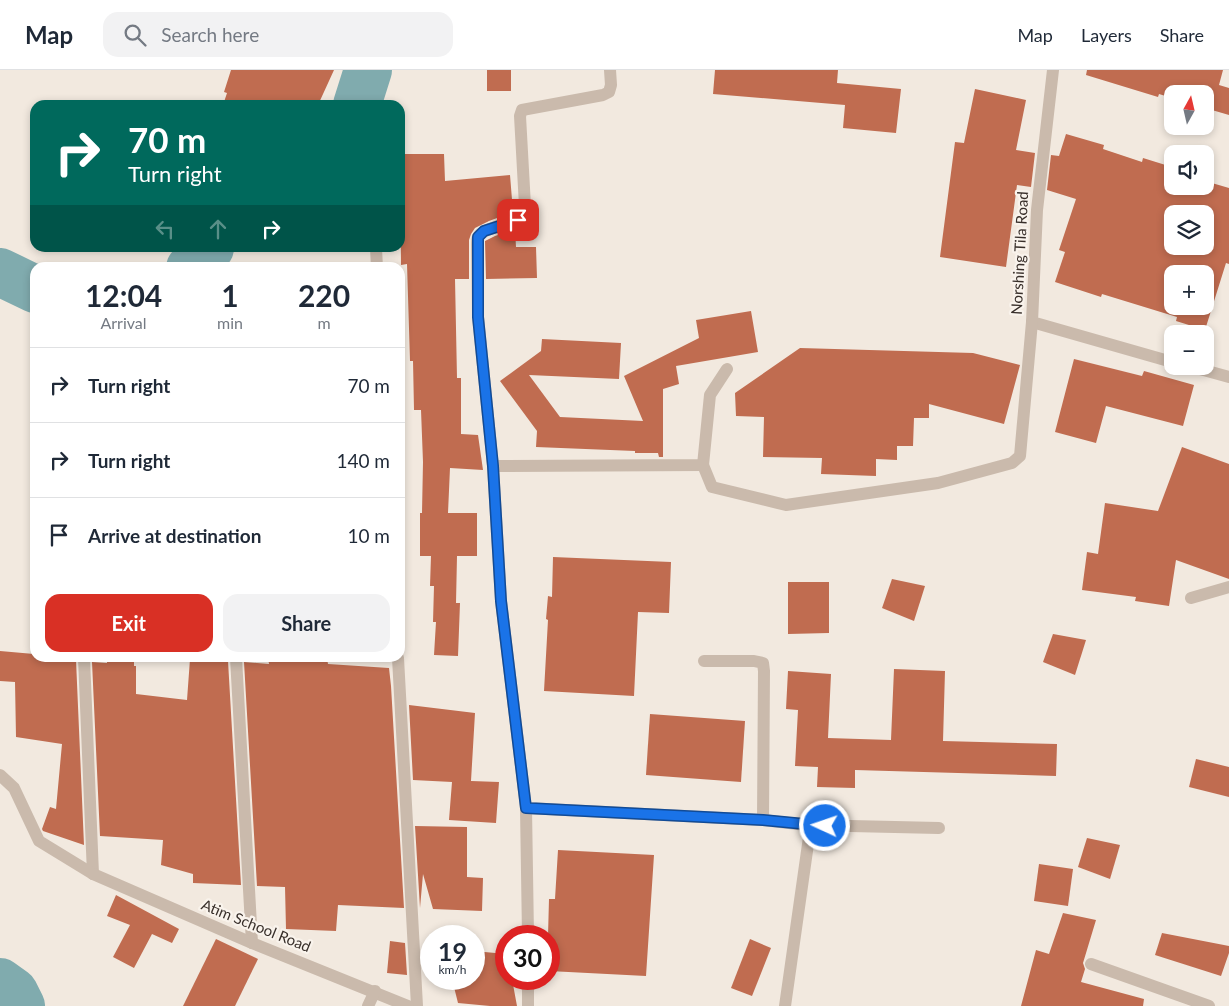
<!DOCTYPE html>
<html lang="en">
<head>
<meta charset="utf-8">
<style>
  body { margin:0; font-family:Lato,sans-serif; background:#f2f2f3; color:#1f2937; height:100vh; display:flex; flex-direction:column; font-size:19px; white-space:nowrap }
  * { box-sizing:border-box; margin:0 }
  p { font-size:16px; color:#747a83 }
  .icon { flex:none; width:28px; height:28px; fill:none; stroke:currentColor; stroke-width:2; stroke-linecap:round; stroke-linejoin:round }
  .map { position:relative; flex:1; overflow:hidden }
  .side { position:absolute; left:30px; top:192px; width:375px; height:400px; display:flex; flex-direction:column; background:#fff; border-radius:15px; box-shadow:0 2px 8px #0003 }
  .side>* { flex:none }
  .hud { position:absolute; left:30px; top:30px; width:375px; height:152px; border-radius:15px; box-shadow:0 2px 8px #0003; background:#00695c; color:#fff; overflow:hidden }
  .needle { width:32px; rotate:8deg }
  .controls { position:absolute; left:1164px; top:15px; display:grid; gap:10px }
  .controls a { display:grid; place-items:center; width:50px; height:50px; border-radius:10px; background:#fff; box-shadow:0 2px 8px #0003; font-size:25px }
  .speed { position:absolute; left:420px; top:855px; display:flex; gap:10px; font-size:25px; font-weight:700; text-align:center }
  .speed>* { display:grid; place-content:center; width:65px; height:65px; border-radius:50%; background:#fff; box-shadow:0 2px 8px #0003; line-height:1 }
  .speed small { font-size:12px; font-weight:400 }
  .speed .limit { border:8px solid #d22; background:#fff; color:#111 }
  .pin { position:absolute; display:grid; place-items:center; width:42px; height:42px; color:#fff; margin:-21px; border-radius:10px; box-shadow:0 2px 8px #0006 }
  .me { position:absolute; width:55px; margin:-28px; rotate:273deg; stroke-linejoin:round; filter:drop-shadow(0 0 4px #0008) }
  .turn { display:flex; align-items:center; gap:18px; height:105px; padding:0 15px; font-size:22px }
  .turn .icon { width:65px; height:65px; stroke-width:2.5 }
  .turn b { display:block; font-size:35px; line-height:42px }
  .lanes { display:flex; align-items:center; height:48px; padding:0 15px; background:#0003; justify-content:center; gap:25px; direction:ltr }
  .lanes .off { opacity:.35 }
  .eta { display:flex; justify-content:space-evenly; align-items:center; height:85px; text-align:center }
  .eta b { font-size:30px; font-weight:700; line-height:35px }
  .cta { display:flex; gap:10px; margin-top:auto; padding:10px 15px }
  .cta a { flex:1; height:58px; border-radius:15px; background:#d93025; color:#fff; font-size:20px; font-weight:700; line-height:58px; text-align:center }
  .cta a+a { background:#f2f2f3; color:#1f2937 }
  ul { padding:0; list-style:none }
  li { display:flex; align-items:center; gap:15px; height:75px; padding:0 15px; border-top:1px solid #e0e1e3 }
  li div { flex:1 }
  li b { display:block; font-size:19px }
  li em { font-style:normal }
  header { display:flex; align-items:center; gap:30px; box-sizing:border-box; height:70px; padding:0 25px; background:#fff; border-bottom:1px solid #e0e1e3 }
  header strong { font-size:24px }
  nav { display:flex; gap:28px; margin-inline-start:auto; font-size:18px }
  .search { width:350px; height:45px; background:#f2f2f3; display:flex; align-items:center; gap:12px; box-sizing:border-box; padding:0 18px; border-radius:15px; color:#747a83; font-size:19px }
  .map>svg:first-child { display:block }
</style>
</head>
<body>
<header>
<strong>Map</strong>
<div class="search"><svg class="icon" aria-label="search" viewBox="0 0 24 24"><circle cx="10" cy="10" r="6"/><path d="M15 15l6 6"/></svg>Search here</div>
<nav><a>Map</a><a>Layers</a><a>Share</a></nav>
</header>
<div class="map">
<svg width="1229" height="936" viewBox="0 0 1229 936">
  <rect width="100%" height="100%" fill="#f2e9df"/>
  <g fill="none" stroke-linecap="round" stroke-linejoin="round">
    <g stroke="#80abae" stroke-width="48">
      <polyline points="357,35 368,0"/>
      <polyline points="190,198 210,178"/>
      <polyline points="0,202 35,219"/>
      <polyline points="0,912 14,922 21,936"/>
    </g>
  </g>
  <g fill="#c06c50" fill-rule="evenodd">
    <polygon points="231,0 334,0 318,35 223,35 227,23 224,22"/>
    <rect x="487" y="0" width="24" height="21"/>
    <polygon points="715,0 838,0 837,13 901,19 896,63 843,58 845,35 713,24"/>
    <polygon points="1087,0 1223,0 1219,15 1229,18 1229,45 1205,38 1205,24 1172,24 1172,28 1159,24 1158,27 1086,5"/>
    <polygon points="975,19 1026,30 1016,80 1035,83 1031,117 1017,115 1006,197 940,187 955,72 964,73"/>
    <path d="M1066,64l38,11 -1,4 39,13 1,-4 29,9v19h33v-5l24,7v76l-3,-1 -21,67 -29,-9 1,-4 -75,-23 -1,3 -46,-15 10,-30 -6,-2 17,-51 -29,-9 4,-35 8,1zM1172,144h33v32h-33zM1172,204h33v32h-33z"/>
    <polygon points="400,84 444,84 445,111 510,105 513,142 489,151 475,158 471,164 469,170 469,209 455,209 457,308 461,308 461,364 478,365 483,400 450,398 448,443 477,443 477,486 457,486 456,533 460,533 458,586 434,585 436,552 433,552 434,516 430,516 431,486 420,486 420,443 422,443 423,392 421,340 414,340 413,291 410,291 407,194 401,195"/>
    <polygon points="515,159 516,177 536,177 537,208 486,209 485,171 495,166"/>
    <polygon points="751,241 758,282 676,296 679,314 663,319 663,387 659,387 658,383 635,383 635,381 536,377 537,361 500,311 541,281 542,269 621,273 619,309 529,305 560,347 643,351 624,306 699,268 696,250"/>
    <polygon points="800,278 973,283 1020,295 1004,354 929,334 929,348 914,348 913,376 897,376 897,390 876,389 876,406 821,404 822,388 763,387 764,347 736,346 735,323"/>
    <polygon points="1074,289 1142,306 1144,301 1194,315 1183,356 1106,336 1096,373 1055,362"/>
    <polygon points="1182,377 1229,394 1229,509 1176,490 1169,536 1135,531 1136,527 1082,520 1087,482 1098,484 1105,433 1158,441"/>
    <polygon points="553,487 671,492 669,543 638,542 634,626 544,621 548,550 546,549 548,526 552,527"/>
    <polygon points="892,509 925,516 914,551 882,538"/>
    <polygon points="788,512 829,512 829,563 788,564"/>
    <polygon points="1053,564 1086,570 1075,605 1043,592"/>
    <polygon points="0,581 34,584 35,588 76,590 84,775 43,761 42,759 50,737 56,739 62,674 16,667 15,612 0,611"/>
    <polygon points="107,588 134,588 134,596 136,596 136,624 187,630 190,589 228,591 241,815 193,813 193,804 161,795 163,770 100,766 92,592 107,593"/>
    <polygon points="268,588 327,588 328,594 389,598 391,616 404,838 338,835 336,861 286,859 285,817 257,816 244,592 269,594"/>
    <polygon points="894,599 945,601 943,671 1057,674 1056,706 855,700 855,718 817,717 818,697 795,696 798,640 786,639 788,601 831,604 828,668 891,670"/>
    <polygon points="409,635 475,643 471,711 499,712 496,753 449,750 452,712 413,710"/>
    <polygon points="650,644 745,651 741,712 646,705"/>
    <polygon points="1196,689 1229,697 1229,727 1189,717"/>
    <polygon points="415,756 467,757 467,807 483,808 482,841 433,839 423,804 420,838"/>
    <polygon points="1087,768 1120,775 1110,809 1078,797"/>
    <polygon points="558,780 654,785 646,906 549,901 548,866 549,829 555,829"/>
    <polygon points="1039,794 1073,799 1068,836 1034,831"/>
    <polygon points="116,825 179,859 172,873 152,864 134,898 113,887 130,855 107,846"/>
    <polygon points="1063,843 1096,850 1083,893 1085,899 1081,912 1144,929 1143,936 1021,936 1036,880 1049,884"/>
    <polygon points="1162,863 1229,876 1229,883 1221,906 1155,885"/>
    <polygon points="216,869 258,889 235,936 183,936"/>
    <polygon points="750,869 771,878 752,926 731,918"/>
    <polygon points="390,871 405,873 407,905 387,903"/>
    <polygon points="474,881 506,884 506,909 512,909 517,936 490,936 458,933 452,909 474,909"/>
  </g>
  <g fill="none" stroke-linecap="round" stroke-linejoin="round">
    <g stroke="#cabaac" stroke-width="12">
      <polyline points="1053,0 1037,140 1032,252 1172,292"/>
      <polyline points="376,178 377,198"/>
      <polyline points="1189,296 1229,307"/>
      <polyline points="703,395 712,417 786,435 938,413 1012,393 1020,386 1032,252"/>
      <polyline points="493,396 703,395 710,325 727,299"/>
      <polyline points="1191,528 1229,517"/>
      <polyline points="84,588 93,804"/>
      <polyline points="236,588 252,873"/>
      <polyline points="398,588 417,936"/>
      <polyline points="704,591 754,591 763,593 764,601 763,750"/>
      <polyline points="0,705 14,718 39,771 93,804 252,873 408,936"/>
      <polyline points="526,738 763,750 806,755 810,760 785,936"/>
      <polyline points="806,755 939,758"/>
      <path d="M528,866l-2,-128 -25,-207 -8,-135 -15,-149 -1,-72c0,-3 0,-6 1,-8 5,-10 35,-13 46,-21l1,-10 -5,-90 2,-6 81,-15 6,-3 2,-7 -1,-15"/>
      <polyline points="1091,894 1209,936"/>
      <polyline points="528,909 528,936"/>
      <polyline points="368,936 375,921"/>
    </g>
  </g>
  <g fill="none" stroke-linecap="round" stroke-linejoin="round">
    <g stroke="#114b97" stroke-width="12">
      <polyline id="route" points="518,150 484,161 478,167 478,247 493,396 501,531 526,738 763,750 825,756"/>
    </g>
    <use href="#route" stroke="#1a73e8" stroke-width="9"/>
  </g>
  <g text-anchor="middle" stroke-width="4.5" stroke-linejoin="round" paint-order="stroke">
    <g font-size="15" fill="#382f2a" stroke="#f9f3ec">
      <text transform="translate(1020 183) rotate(-87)" y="5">Norshing Tila Road</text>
      <text transform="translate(256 856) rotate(22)" y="5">Atim School Road</text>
    </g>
  </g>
</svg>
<div class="controls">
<a><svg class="needle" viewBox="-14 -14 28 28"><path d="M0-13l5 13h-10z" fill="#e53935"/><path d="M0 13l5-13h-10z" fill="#747a83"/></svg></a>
<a><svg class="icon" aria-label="sound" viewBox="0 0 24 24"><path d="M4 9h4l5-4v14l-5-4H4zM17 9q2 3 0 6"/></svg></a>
<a><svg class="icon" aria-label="layers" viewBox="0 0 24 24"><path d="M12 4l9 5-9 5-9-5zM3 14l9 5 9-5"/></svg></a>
<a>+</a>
<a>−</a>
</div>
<div class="speed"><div>19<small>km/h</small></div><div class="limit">30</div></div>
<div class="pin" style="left:518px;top:150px;background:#d93025"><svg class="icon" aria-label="arrive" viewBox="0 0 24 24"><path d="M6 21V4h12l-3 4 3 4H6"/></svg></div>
<svg class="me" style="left:825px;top:756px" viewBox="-20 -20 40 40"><circle r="17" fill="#1a73e8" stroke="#fff" stroke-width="3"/><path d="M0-11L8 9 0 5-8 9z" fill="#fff"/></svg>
<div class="hud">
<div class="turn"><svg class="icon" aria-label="right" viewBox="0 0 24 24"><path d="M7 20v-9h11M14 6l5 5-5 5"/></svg><div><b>70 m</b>Turn right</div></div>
<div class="lanes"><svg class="icon off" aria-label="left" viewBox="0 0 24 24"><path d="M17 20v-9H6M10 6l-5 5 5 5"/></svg><svg class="icon off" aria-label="ahead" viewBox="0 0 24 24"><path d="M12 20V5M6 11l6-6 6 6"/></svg><svg class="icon" aria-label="right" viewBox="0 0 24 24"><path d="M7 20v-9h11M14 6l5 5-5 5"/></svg></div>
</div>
<section class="side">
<div class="eta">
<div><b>12:04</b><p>Arrival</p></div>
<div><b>1</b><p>min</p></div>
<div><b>220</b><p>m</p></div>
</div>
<ul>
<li><svg class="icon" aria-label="right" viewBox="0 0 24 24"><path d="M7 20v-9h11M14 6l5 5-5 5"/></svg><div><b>Turn right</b></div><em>70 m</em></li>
<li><svg class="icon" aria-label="right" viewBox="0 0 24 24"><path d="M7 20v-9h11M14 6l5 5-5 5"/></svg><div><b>Turn right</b></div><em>140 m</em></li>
<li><svg class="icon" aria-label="arrive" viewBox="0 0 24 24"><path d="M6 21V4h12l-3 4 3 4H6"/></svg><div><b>Arrive at destination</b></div><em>10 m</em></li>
</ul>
<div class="cta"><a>Exit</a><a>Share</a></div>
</section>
</div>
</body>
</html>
